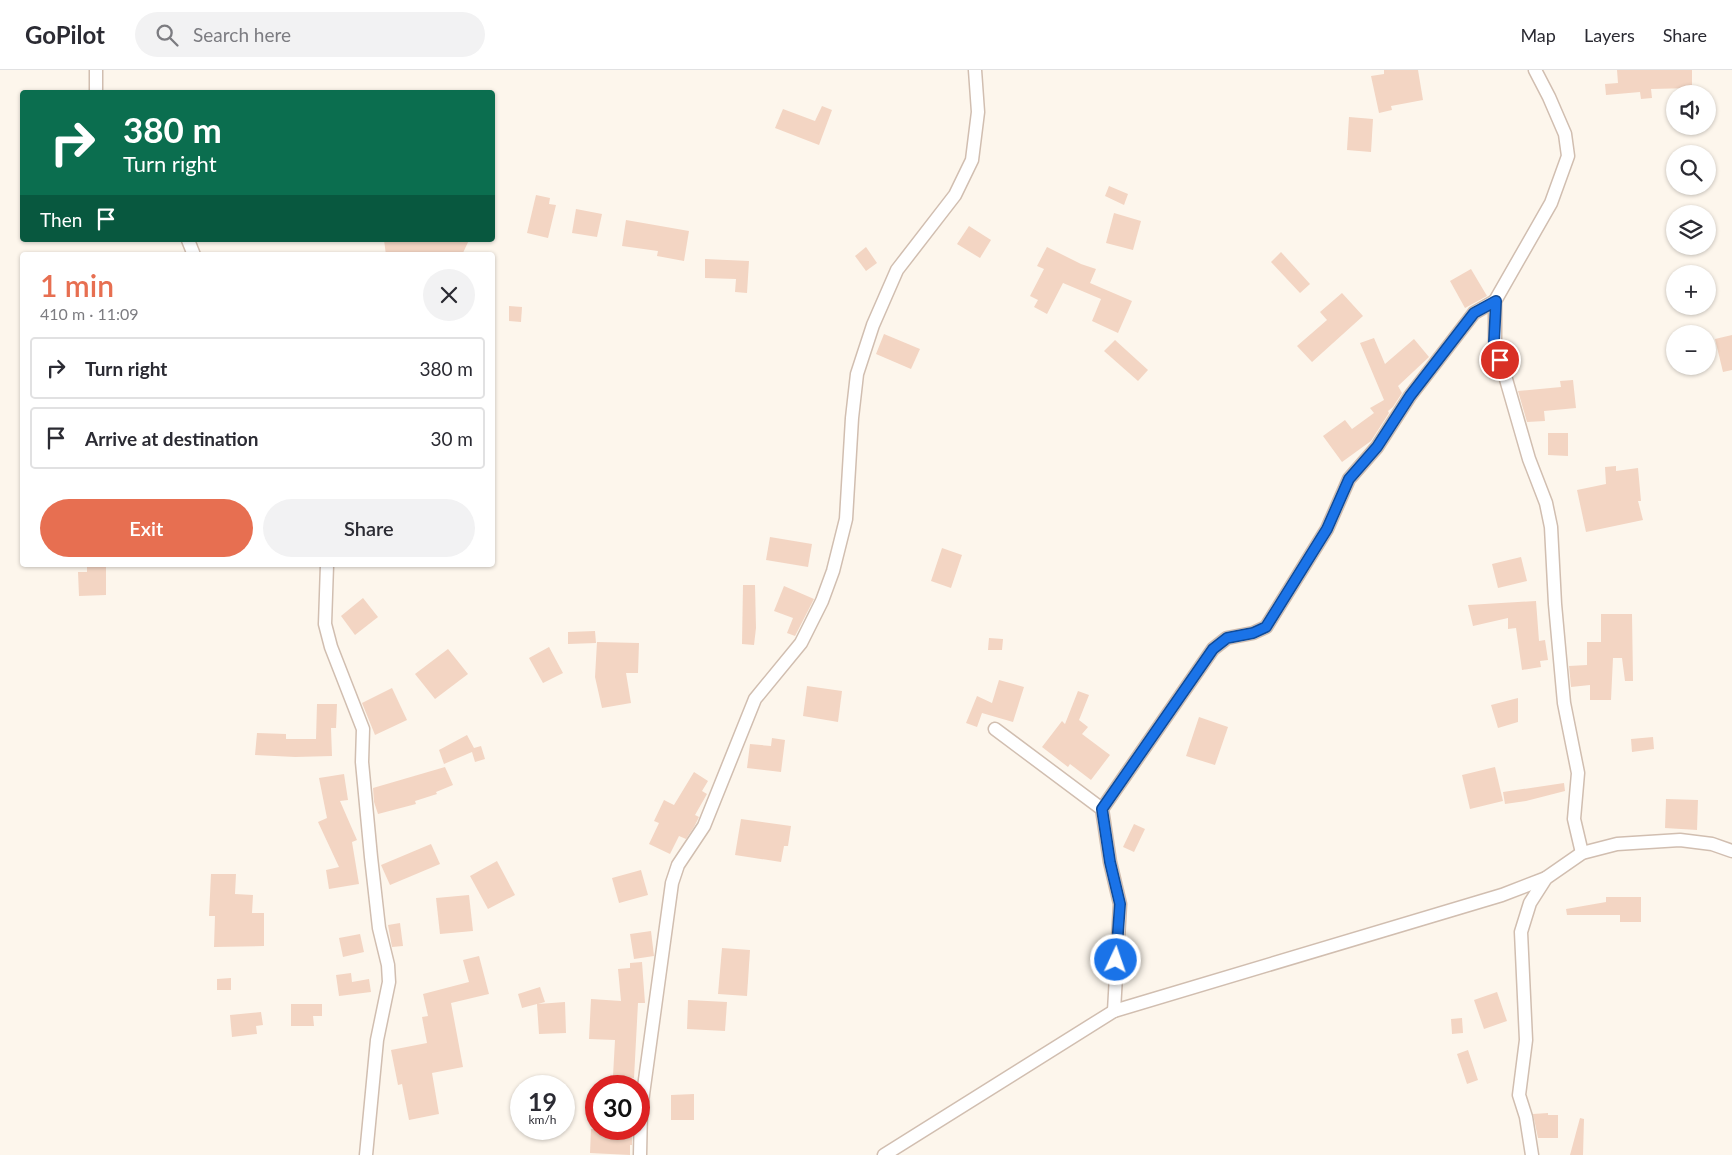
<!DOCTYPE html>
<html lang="en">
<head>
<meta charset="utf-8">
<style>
  body { margin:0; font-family:Lato,sans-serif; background:#f2f2f3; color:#2b2b33; height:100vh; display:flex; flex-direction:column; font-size:19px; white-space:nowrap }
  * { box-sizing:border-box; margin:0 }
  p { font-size:16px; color:#7c7c81 }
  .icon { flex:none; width:28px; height:28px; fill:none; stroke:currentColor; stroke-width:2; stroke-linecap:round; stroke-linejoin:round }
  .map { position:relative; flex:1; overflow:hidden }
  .details { position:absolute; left:20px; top:182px; width:475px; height:315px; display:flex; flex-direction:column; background:#fff; border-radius:5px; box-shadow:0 1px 4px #0004 }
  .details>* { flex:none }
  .banner { position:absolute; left:20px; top:20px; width:475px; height:152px; border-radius:5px; box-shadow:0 1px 4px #0004; background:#0b6e4f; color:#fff; overflow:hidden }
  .tools { position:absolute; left:1666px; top:15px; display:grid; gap:10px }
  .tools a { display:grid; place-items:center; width:50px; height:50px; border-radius:50%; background:#fff; box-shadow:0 1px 4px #0004; font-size:25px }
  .speed { position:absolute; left:510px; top:1005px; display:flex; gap:10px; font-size:25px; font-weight:700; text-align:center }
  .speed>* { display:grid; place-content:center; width:65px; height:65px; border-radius:50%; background:#fff; box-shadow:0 1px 4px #0004; line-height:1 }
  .speed small { font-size:12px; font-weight:400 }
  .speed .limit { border:8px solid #d22; background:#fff; color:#111 }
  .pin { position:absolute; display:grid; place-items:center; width:42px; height:42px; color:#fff; margin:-21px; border:2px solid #fff; border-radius:50%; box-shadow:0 1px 5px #0007 }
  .me { position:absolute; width:55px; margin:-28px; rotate:3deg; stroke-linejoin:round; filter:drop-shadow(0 0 4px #0008) }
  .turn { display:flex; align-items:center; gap:18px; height:105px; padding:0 20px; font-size:22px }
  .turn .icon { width:65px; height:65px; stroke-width:2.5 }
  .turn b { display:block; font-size:35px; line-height:42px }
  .then { display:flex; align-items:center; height:48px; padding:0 20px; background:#0003; gap:10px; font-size:19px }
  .round { display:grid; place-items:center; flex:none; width:52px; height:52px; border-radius:26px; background:#f2f2f3 }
  .headline { display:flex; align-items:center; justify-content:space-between; height:85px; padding:0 20px }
  h1 { font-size:30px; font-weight:600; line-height:38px; color:#e76f51 }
  .action { display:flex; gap:10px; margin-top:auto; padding:10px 20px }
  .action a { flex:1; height:58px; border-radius:30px; background:#e76f51; color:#fff; font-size:20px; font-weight:600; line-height:58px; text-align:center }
  .action a+a { background:#f2f2f3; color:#2b2b33 }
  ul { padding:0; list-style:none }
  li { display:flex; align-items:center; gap:15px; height:62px; margin:0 10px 8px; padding:0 10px; border:2px solid #e1e1e2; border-radius:5px }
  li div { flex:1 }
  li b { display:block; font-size:19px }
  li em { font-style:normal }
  header { display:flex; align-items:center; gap:30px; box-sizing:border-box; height:70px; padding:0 25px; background:#fff; border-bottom:1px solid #e1e1e2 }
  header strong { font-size:24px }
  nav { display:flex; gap:28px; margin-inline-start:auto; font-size:18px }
  .search { width:350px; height:45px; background:#f2f2f3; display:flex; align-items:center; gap:12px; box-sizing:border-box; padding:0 18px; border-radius:28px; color:#7c7c81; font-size:19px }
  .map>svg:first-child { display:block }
</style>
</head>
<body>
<header>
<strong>GoPilot</strong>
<div class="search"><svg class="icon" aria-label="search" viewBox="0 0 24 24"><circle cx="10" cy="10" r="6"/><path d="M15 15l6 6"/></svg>Search here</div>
<nav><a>Map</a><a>Layers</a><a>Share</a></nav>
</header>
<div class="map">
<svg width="1732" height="1085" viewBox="0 0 1732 1085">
  <rect width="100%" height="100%" fill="#fdf6ec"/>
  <g fill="#f3d5c3">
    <polygon points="1384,0 1418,0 1423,30 1391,36 1392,40 1379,43 1371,6 1384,4"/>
    <polygon points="1617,0 1692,0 1692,18 1651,19 1652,28 1641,29 1640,22 1606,25 1605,14 1618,13"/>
    <polygon points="822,36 832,40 819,75 775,58 783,39 815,51"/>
    <polygon points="1349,47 1373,49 1371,82 1347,80"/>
    <polygon points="1109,116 1128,124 1124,135 1105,126"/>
    <polygon points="536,125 550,128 549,134 556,135 548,168 527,163"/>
    <polygon points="576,139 602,144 597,167 572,163"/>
    <polygon points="1114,143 1141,151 1133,180 1106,173"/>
    <polygon points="626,150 689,161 684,191 657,186 658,181 622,176"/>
    <polygon points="969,156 991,170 980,188 957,174"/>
    <polygon points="384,170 469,170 462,185 386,185"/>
    <polygon points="866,177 877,193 866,201 855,186"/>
    <polygon points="1047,177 1081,194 1096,199 1090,213 1132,231 1118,263 1092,251 1101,229 1063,213 1047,244 1034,237 1038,230 1030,226 1044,199 1037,196"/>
    <polygon points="1281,182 1310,214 1300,223 1271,192"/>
    <polygon points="705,189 749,191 747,223 735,222 736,209 705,208"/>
    <polygon points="1471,199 1487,226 1465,238 1450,211"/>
    <polygon points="1342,223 1363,246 1312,292 1297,276 1327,250 1320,242"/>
    <polygon points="509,236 522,237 521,252 509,251"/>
    <polygon points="884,264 920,279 911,299 876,284"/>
    <polygon points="1732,265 1732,300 1723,302 1715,269"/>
    <polygon points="1374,268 1385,294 1414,269 1429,287 1398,316 1402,323 1393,337 1388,341 1389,343 1371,371 1342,392 1323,366 1345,350 1352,359 1374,343 1370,338 1384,330 1360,273"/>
    <polygon points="1115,270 1148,300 1138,311 1104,281"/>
    <polygon points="1573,310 1576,338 1544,341 1545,351 1527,352 1518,321 1561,317 1560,311"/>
    <polygon points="1548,363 1568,363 1568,386 1548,385"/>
    <polygon points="1616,396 1616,401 1638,398 1641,431 1638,431 1643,450 1586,462 1577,420 1606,414 1605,397"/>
    <polygon points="770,467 812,474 808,497 766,490"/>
    <polygon points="942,478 962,485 951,518 931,511"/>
    <polygon points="1521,487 1527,511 1498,518 1492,494"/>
    <polygon points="87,495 106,495 106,525 79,526 78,502 87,502"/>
    <polygon points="743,515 755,515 756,558 754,575 742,574"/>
    <polygon points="784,516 814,529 795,566 787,563 793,548 774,541"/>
    <polygon points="363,528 378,547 355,565 341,546"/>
    <polygon points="1536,531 1539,571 1545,570 1548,590 1540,591 1541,597 1522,600 1516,558 1508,559 1508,548 1473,556 1468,535"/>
    <polygon points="1601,544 1632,544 1633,611 1625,611 1622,588 1613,588 1611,630 1590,630 1590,615 1571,617 1569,596 1587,595 1587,572 1601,572"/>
    <polygon points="595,561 596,573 568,574 568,562"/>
    <polygon points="989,568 1003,569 1002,580 988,580"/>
    <polygon points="597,572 639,573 638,603 626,603 631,633 602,638 595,607"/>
    <polygon points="549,577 563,603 543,613 529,588"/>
    <polygon points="448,579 468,604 435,629 415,604"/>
    <polygon points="999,610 1024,617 1013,652 982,643 977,657 966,653 977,626 992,633"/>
    <polygon points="807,616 842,621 838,652 803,646"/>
    <polygon points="392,618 407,650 375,665 362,633"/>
    <polygon points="1078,621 1089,625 1079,650 1088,657 1082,664 1110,685 1091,710 1070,694 1068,697 1042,677 1062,651 1065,654"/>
    <polygon points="1518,628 1518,652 1498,658 1491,635"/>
    <polygon points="317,634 337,634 336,658 331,658 332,686 295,687 255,685 257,663 286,664 286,669 316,669"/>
    <polygon points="1199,647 1228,657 1215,695 1186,686"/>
    <polygon points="467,665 474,678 481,676 485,689 475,692 472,682 444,694 439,680"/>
    <polygon points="1653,667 1654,679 1632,682 1631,669"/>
    <polygon points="772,668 785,670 781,702 747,698 750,674 771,676"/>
    <polygon points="445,697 453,715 436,722 437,724 415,731 416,734 378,744 374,732 373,718"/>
    <polygon points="1495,697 1503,731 1470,739 1462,705"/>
    <polygon points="694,702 708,711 702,721 707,724 695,745 699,747 694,757 686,769 679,766 670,784 649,774 659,753 654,751 664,730 674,735"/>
    <polygon points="344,704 348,730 340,731 357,770 352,772 359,814 329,819 326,800 339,797 318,752 327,748 319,708"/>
    <polygon points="1564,713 1565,721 1526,731 1505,734 1503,722"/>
    <polygon points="1666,729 1698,730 1697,760 1665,758"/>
    <polygon points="741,749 791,756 788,776 784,776 781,792 735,785"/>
    <polygon points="1134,754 1145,759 1134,782 1123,777"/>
    <polygon points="431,774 440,794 390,815 381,795"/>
    <polygon points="497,791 515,825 488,839 470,806"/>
    <polygon points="641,800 648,825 619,833 612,808"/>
    <polygon points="211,804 236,804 235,824 253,825 252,843 264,843 264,876 214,877 215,846 209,846"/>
    <polygon points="469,825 473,861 440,864 436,828"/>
    <polygon points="1606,827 1641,827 1641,852 1620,852 1620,845 1567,845 1566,839 1606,832"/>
    <polygon points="400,853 403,876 392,877 388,855"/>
    <polygon points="651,861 654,886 634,889 630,864"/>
    <polygon points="360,864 364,882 343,887 339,868"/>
    <polygon points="722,878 750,880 747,926 718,924"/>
    <polygon points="479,886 489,924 451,933 463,997 432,1003 439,1044 409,1050 402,1014 398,1015 391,980 427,973 422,947 428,946 423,924 469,912 463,890"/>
    <polygon points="642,892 645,933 638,933 634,1008 613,1006 615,970 589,969 591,929 621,931 618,899 630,898 630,893"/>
    <polygon points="351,903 352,912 369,909 371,922 339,926 336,905"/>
    <polygon points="231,908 231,920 217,920 217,909"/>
    <polygon points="540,917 545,932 538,934 565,932 566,963 539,964 537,934 522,938 518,924"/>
    <polygon points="1497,922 1507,951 1484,959 1474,930"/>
    <polygon points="688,930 727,932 725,961 687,959"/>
    <polygon points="291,934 322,934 322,946 313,946 314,956 291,956"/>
    <polygon points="261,942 263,955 256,956 257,964 232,967 230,945"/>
    <polygon points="1462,948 1463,963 1452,964 1451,949"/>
    <polygon points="1468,980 1478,1010 1467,1014 1457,984"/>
    <polygon points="694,1024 694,1050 671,1050 671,1025"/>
    <polygon points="1548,1043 1548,1045 1558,1045 1558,1068 1538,1068 1533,1044"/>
    <polygon points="1580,1048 1584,1049 1583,1085 1570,1085"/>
    <polygon points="591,1059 632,1059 632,1075 630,1075 630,1085 590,1083"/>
  </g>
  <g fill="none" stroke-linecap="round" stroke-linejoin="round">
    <g stroke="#d1beb0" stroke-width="15">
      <g id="street">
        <polyline points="96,0 96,22"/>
        <polyline points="1535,0 1549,27 1565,64 1568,86 1551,133 1495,231 1495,271 1529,389 1546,433 1551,457 1555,534 1564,633 1578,703 1574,749 1582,783"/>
        <polyline points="188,170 194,185"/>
        <polyline points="327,495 325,554 331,577 363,659 362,692 371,787 379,858 388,895 389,912 377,970 366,1085"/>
        <polyline points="995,659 1102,739 1110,792 1120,834 1114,941"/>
        <polyline points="1102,739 1213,579 1227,568 1253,563 1266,557 1327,459 1349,409 1377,377 1410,326 1474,243 1495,231"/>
        <polyline points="640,1085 641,1039 672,813 678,795 704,756 755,629 801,573 822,531 833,501 846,449 852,348 857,304 873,255 897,200 955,125 972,90 978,42 975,0"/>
        <polyline points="884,1085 1114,941 1502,825 1546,808"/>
        <polyline points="1532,1085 1526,1047 1519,1025 1526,970 1521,862 1530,833 1546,808 1582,783 1617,774 1680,770 1712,774 1732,781"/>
      </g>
    </g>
    <use href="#street" stroke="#fff" stroke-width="12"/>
  </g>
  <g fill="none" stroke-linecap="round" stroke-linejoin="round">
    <g stroke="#114b97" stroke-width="12">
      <polyline id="route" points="1116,890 1120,834 1110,792 1102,739 1213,579 1227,568 1253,563 1266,557 1327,459 1349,409 1377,377 1410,326 1474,243 1496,231 1494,272 1500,290"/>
    </g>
    <use href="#route" stroke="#1a73e8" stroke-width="9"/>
  </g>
</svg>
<div class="tools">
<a><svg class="icon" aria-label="sound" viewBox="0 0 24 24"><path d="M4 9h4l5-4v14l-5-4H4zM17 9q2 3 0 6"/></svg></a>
<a><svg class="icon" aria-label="search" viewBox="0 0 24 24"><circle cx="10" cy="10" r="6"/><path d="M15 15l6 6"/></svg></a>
<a><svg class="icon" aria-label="layers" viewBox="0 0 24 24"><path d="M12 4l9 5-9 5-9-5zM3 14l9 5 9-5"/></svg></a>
<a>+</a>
<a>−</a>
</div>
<div class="speed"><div>19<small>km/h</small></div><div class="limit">30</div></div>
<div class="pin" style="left:1500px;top:290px;background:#d93025"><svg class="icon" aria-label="arrive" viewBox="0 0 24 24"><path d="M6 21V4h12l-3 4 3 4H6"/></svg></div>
<svg class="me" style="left:1116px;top:890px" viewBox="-20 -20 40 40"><circle r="17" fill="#1a73e8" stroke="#fff" stroke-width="3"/><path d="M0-11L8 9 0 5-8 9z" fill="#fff"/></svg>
<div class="banner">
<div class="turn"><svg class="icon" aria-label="right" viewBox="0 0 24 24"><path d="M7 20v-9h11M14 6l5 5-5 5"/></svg><div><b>380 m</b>Turn right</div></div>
<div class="then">Then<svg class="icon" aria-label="arrive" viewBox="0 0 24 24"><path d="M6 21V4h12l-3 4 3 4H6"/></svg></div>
</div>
<section class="details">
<div class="headline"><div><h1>1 min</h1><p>410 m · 11:09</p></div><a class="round"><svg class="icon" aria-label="close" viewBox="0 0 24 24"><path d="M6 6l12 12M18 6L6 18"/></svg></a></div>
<ul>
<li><svg class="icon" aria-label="right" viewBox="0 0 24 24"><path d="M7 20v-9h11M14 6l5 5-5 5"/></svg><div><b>Turn right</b></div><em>380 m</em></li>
<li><svg class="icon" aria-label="arrive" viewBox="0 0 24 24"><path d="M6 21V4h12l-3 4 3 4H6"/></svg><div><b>Arrive at destination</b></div><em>30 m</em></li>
</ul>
<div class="action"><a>Exit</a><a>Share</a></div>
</section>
</div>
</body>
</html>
